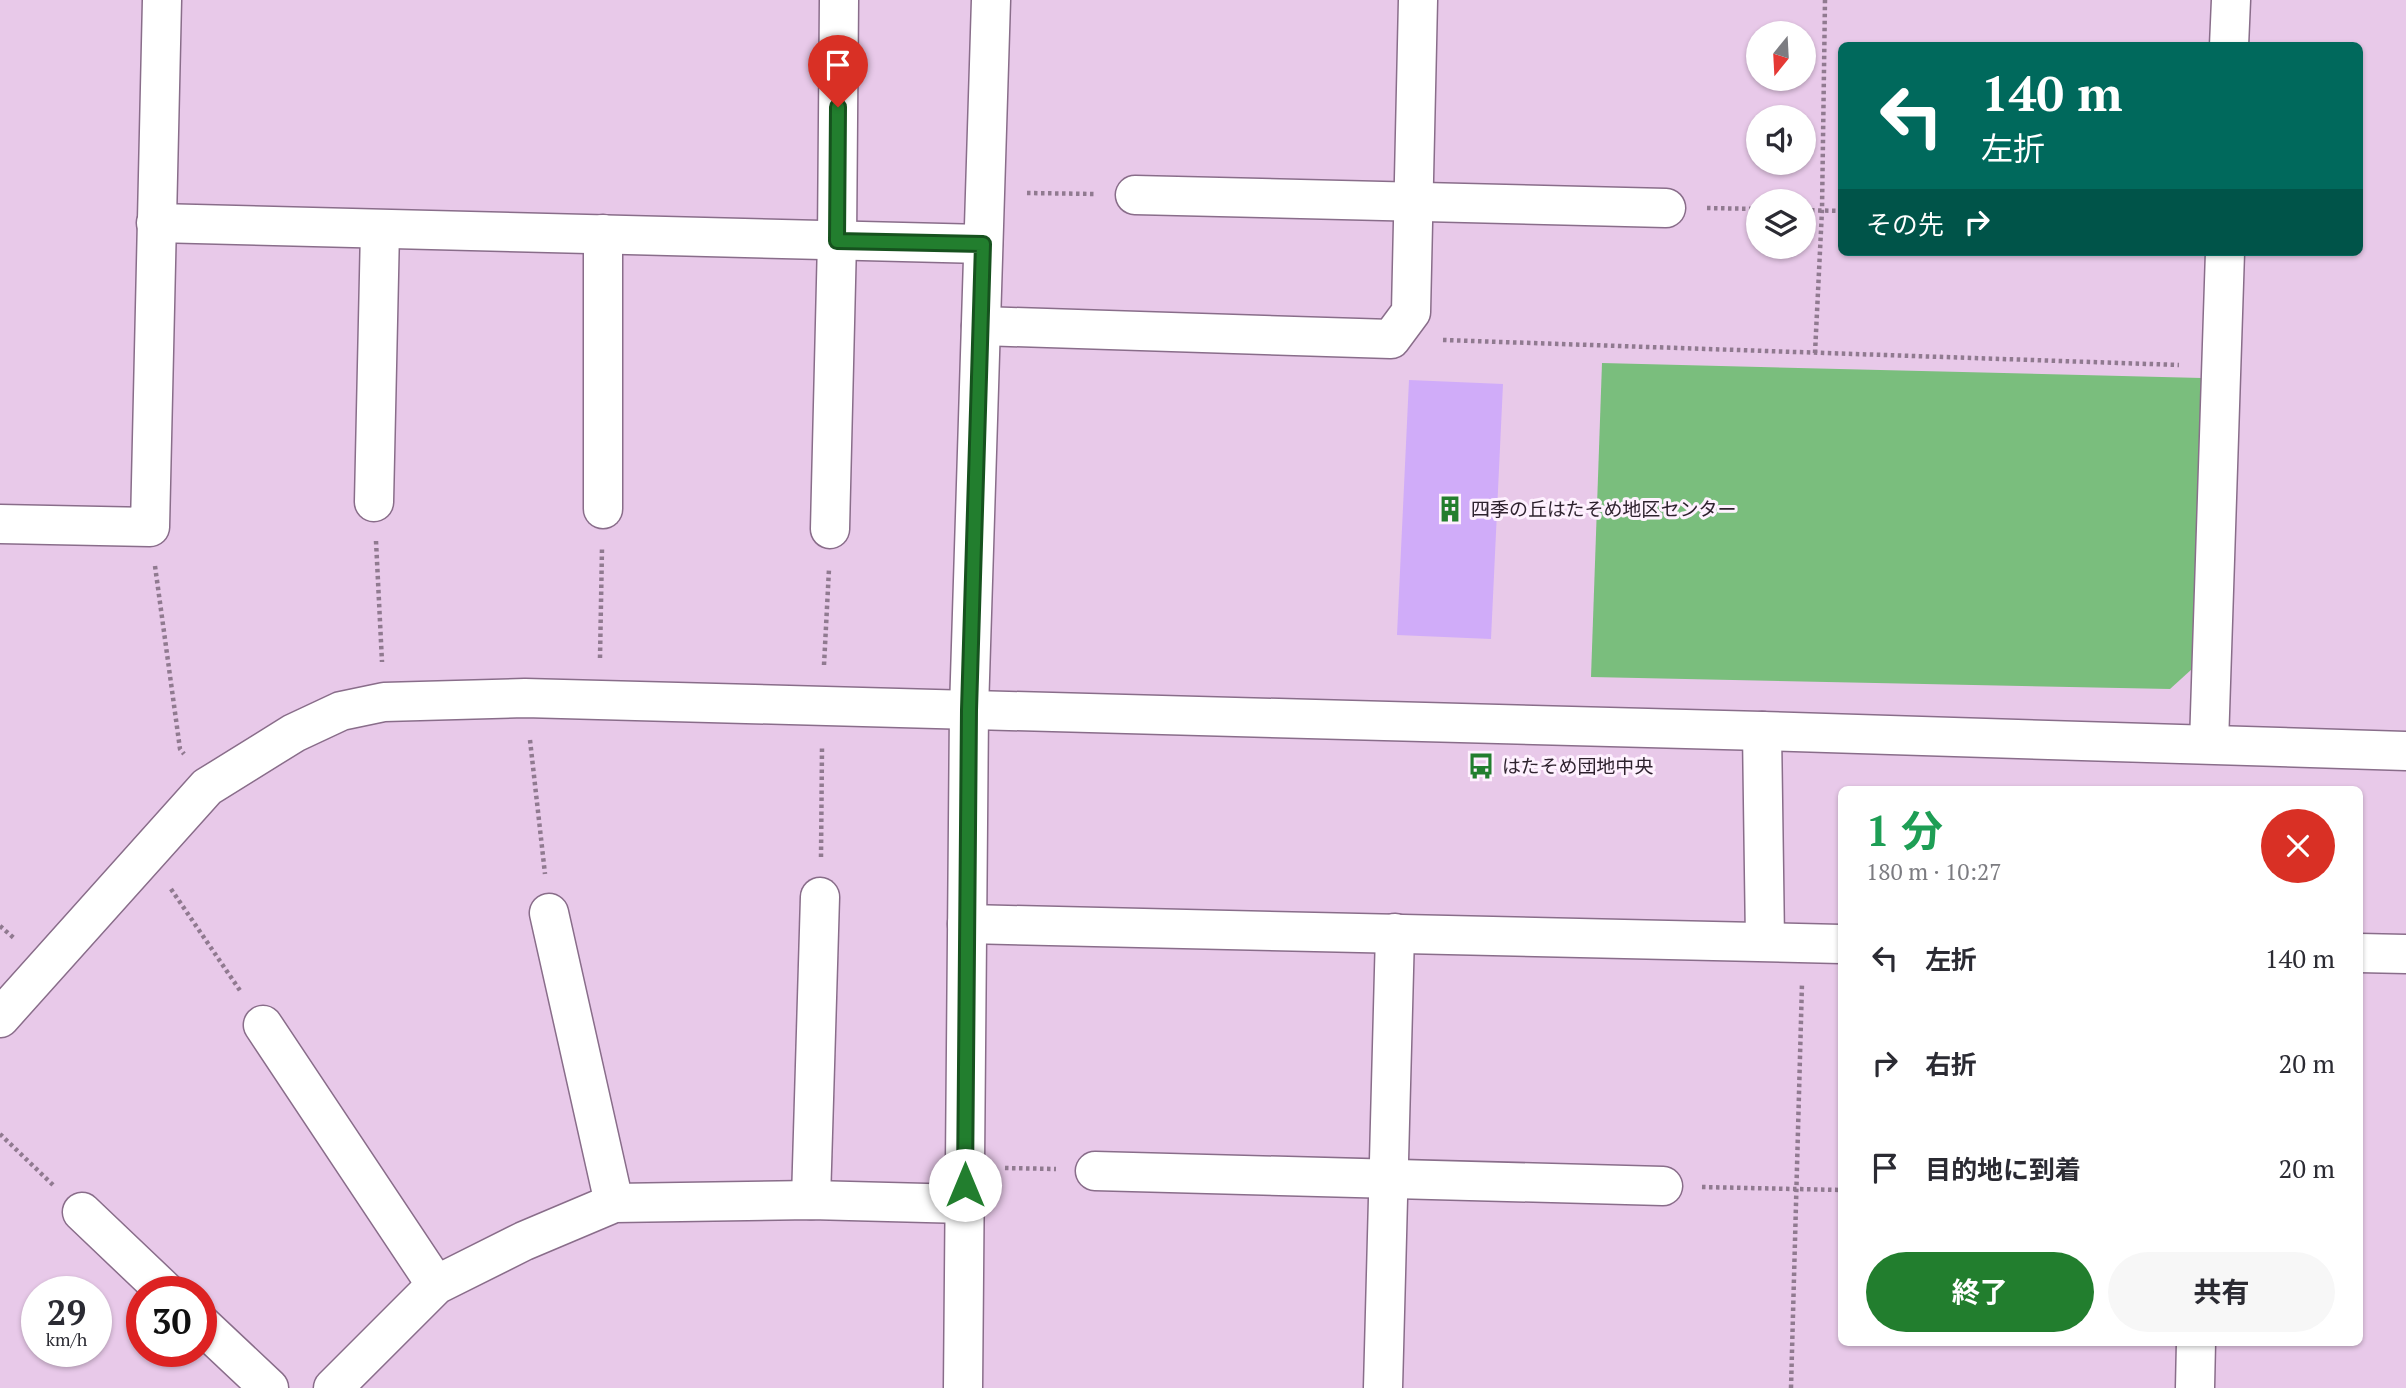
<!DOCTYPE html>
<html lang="ja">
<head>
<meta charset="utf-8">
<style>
  body { margin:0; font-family:"PT Serif","Noto Sans JP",serif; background:#f7f7f7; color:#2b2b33; height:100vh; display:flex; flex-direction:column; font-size:26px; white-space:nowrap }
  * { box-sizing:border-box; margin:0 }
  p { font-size:23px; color:#7c7c81 }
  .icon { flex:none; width:38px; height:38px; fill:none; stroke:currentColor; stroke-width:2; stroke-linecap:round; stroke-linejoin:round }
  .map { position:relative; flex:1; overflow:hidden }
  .panel { position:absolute; left:1838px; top:786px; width:525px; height:560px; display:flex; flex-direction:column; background:#fff; border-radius:10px; box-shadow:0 2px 5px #0004 }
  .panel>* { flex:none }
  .guide { position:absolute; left:1838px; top:42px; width:525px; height:214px; border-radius:10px; box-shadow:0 2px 5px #0004; background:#00695c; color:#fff; overflow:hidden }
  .needle { width:46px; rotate:198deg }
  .tools { position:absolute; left:1746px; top:21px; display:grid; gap:14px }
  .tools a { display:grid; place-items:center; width:70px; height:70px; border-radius:50%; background:#fff; box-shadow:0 2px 5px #0004; font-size:35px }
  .speed { position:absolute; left:21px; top:1276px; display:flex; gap:14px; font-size:35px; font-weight:700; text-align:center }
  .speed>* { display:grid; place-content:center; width:91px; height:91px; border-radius:50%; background:#fff; box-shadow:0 2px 5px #0004; line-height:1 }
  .speed small { font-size:18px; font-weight:400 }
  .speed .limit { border:10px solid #d22; background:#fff; color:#111 }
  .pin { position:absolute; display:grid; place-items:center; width:60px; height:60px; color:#fff; margin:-72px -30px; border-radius:50% 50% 50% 0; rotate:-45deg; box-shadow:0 0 7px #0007 }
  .pin .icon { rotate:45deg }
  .me { position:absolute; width:77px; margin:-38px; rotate:0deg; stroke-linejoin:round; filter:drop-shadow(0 0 5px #0008) }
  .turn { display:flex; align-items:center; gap:24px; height:147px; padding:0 28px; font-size:32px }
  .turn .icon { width:91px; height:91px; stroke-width:2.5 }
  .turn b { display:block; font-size:49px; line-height:60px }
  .then { display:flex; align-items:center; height:66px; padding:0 28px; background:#0003; gap:14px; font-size:26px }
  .round { display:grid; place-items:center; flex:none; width:74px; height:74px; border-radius:37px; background:#f7f7f7 }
  .headline { display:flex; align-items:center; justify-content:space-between; height:119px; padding:0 28px }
  h1 { font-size:42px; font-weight:700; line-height:52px; color:#1e9e55 }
  .primary-button { display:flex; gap:14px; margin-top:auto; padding:14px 28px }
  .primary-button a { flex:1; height:80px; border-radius:42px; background:#227e2e; color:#fff; font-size:28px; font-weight:700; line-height:80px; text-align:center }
  .primary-button a+a { background:#f7f7f7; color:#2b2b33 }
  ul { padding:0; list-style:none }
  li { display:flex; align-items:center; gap:21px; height:105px; padding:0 28px }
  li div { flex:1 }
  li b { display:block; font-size:26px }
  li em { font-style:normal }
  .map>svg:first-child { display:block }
</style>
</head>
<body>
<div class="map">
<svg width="2406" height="1388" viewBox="0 0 2406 1388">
  <rect width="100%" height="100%" fill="#e8c9e9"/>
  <polygon fill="#7abe7d" points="1602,363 2202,378 2192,669 2170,689 1591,677"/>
  <polygon fill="#d0acf9" points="1409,380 1503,384 1491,639 1397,635"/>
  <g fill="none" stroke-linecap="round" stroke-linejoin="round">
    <g stroke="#896d8a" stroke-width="41">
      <g id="minor">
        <polyline points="2229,46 2231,0"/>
        <polyline points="1135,195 1666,208"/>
        <polyline points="156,223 983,244"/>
        <polyline points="981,326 1391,339 1411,312 1418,0"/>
        <polyline points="374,502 380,230"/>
        <polyline points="603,509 603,234"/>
        <polyline points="0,524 150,527 162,0"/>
        <polyline points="830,529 837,241 839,0"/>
        <polyline points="1762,731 1765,941"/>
        <polyline points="2209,744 2225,252"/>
        <polyline points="549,913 614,1203"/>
        <polyline points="967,924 1841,944"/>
        <polyline points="2359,953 2406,954"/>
        <polyline points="0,1018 207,787 294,733 341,711 384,702 525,698 1762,731 2406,751"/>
        <polyline points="263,1025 436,1285"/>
        <polyline points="1095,1171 1663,1186"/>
        <polyline points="811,1200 820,897"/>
        <polyline points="82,1212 166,1292"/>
        <polyline points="201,1324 269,1388"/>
        <polyline points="333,1388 436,1285 524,1241 614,1203 811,1200 965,1204"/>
        <polyline points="963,1388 969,710 991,0"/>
        <polyline points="1383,1388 1395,933"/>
        <polyline points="2195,1388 2196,1342"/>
      </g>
    </g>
    <g stroke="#907a90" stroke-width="4.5" stroke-dasharray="3.5 3.5" stroke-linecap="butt">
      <polyline points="1027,193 1095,194"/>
      <polyline points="1707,208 1759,209"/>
      <polyline points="1804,210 1841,211"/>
      <polyline points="1443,340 2179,365"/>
      <polyline points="1815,353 1822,210 1825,0"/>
      <polyline points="376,541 382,662"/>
      <polyline points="155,566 180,749 184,754"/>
      <polyline points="600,658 602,548"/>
      <polyline points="824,665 829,569"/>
      <polyline points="530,740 545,874"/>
      <polyline points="821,857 822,747"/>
      <polyline points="171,889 241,992"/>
      <polyline points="0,926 15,939"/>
      <polyline points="0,1134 53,1185"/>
      <polyline points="1005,1168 1056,1169"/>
      <polyline points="1702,1187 1841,1190"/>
      <polyline points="1791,1388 1802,983"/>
    </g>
    <use href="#minor" stroke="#fff" stroke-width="38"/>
  </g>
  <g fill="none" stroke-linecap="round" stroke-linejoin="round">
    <g stroke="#16521e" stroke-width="18">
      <polyline id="route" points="838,107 837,241 983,244 969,710 965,1185"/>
    </g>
    <use href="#route" stroke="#227e2e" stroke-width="12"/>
  </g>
  <defs>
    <g id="building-bare" transform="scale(2.1)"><path d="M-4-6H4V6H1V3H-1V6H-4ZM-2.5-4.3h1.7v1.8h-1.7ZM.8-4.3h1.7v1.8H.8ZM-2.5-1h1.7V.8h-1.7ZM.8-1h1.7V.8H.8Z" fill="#227e2e" stroke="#fef1fe" stroke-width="2.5" paint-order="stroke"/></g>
    <g id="bus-bare" transform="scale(2.1)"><path d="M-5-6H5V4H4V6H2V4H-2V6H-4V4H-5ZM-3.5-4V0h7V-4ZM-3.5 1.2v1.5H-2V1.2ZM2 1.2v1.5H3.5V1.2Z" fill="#227e2e" stroke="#fef1fe" stroke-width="2.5" paint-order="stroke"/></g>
  </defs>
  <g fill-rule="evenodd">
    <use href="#building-bare" x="1450" y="509"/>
    <use href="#bus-bare" x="1481" y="766"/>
  </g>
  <g text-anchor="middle" stroke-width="6" stroke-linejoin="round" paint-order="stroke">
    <g font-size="19" fill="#2e222e" stroke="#fef1fe" text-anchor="start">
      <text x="1471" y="516">四季の丘はたそめ地区センター</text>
      <text x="1502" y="773">はたそめ団地中央</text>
    </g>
  </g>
</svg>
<div class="tools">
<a><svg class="needle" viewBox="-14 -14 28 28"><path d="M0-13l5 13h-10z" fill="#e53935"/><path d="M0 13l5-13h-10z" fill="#7c7c81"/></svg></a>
<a><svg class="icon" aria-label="sound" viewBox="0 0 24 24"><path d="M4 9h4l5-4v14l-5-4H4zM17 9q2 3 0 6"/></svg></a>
<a><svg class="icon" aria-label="layers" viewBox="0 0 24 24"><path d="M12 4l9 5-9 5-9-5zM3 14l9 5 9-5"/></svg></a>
</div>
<div class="speed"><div>29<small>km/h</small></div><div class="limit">30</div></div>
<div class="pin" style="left:838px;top:107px;background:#d93025"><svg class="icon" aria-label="arrive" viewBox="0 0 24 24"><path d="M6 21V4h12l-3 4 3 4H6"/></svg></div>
<svg class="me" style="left:965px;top:1185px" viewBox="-20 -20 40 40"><circle r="19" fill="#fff"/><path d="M0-13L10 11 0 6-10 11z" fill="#227e2e"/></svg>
<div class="guide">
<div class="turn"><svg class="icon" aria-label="left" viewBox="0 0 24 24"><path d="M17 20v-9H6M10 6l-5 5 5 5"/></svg><div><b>140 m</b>左折</div></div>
<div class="then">その先<svg class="icon" aria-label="right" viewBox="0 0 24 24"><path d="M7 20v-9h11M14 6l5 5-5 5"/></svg></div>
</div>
<section class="panel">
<div class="headline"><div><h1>1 分</h1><p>180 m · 10:27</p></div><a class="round" style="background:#d93025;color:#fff"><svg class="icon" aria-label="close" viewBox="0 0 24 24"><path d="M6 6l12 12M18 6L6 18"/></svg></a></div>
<ul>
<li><svg class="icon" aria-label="left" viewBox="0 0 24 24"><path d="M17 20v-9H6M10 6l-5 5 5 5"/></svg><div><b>左折</b></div><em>140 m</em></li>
<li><svg class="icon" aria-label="right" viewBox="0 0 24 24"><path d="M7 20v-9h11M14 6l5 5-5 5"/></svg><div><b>右折</b></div><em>20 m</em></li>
<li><svg class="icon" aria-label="arrive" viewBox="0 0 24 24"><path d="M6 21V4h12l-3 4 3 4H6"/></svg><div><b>目的地に到着</b></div><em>20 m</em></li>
</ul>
<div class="primary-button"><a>終了</a><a>共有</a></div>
</section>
</div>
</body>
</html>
